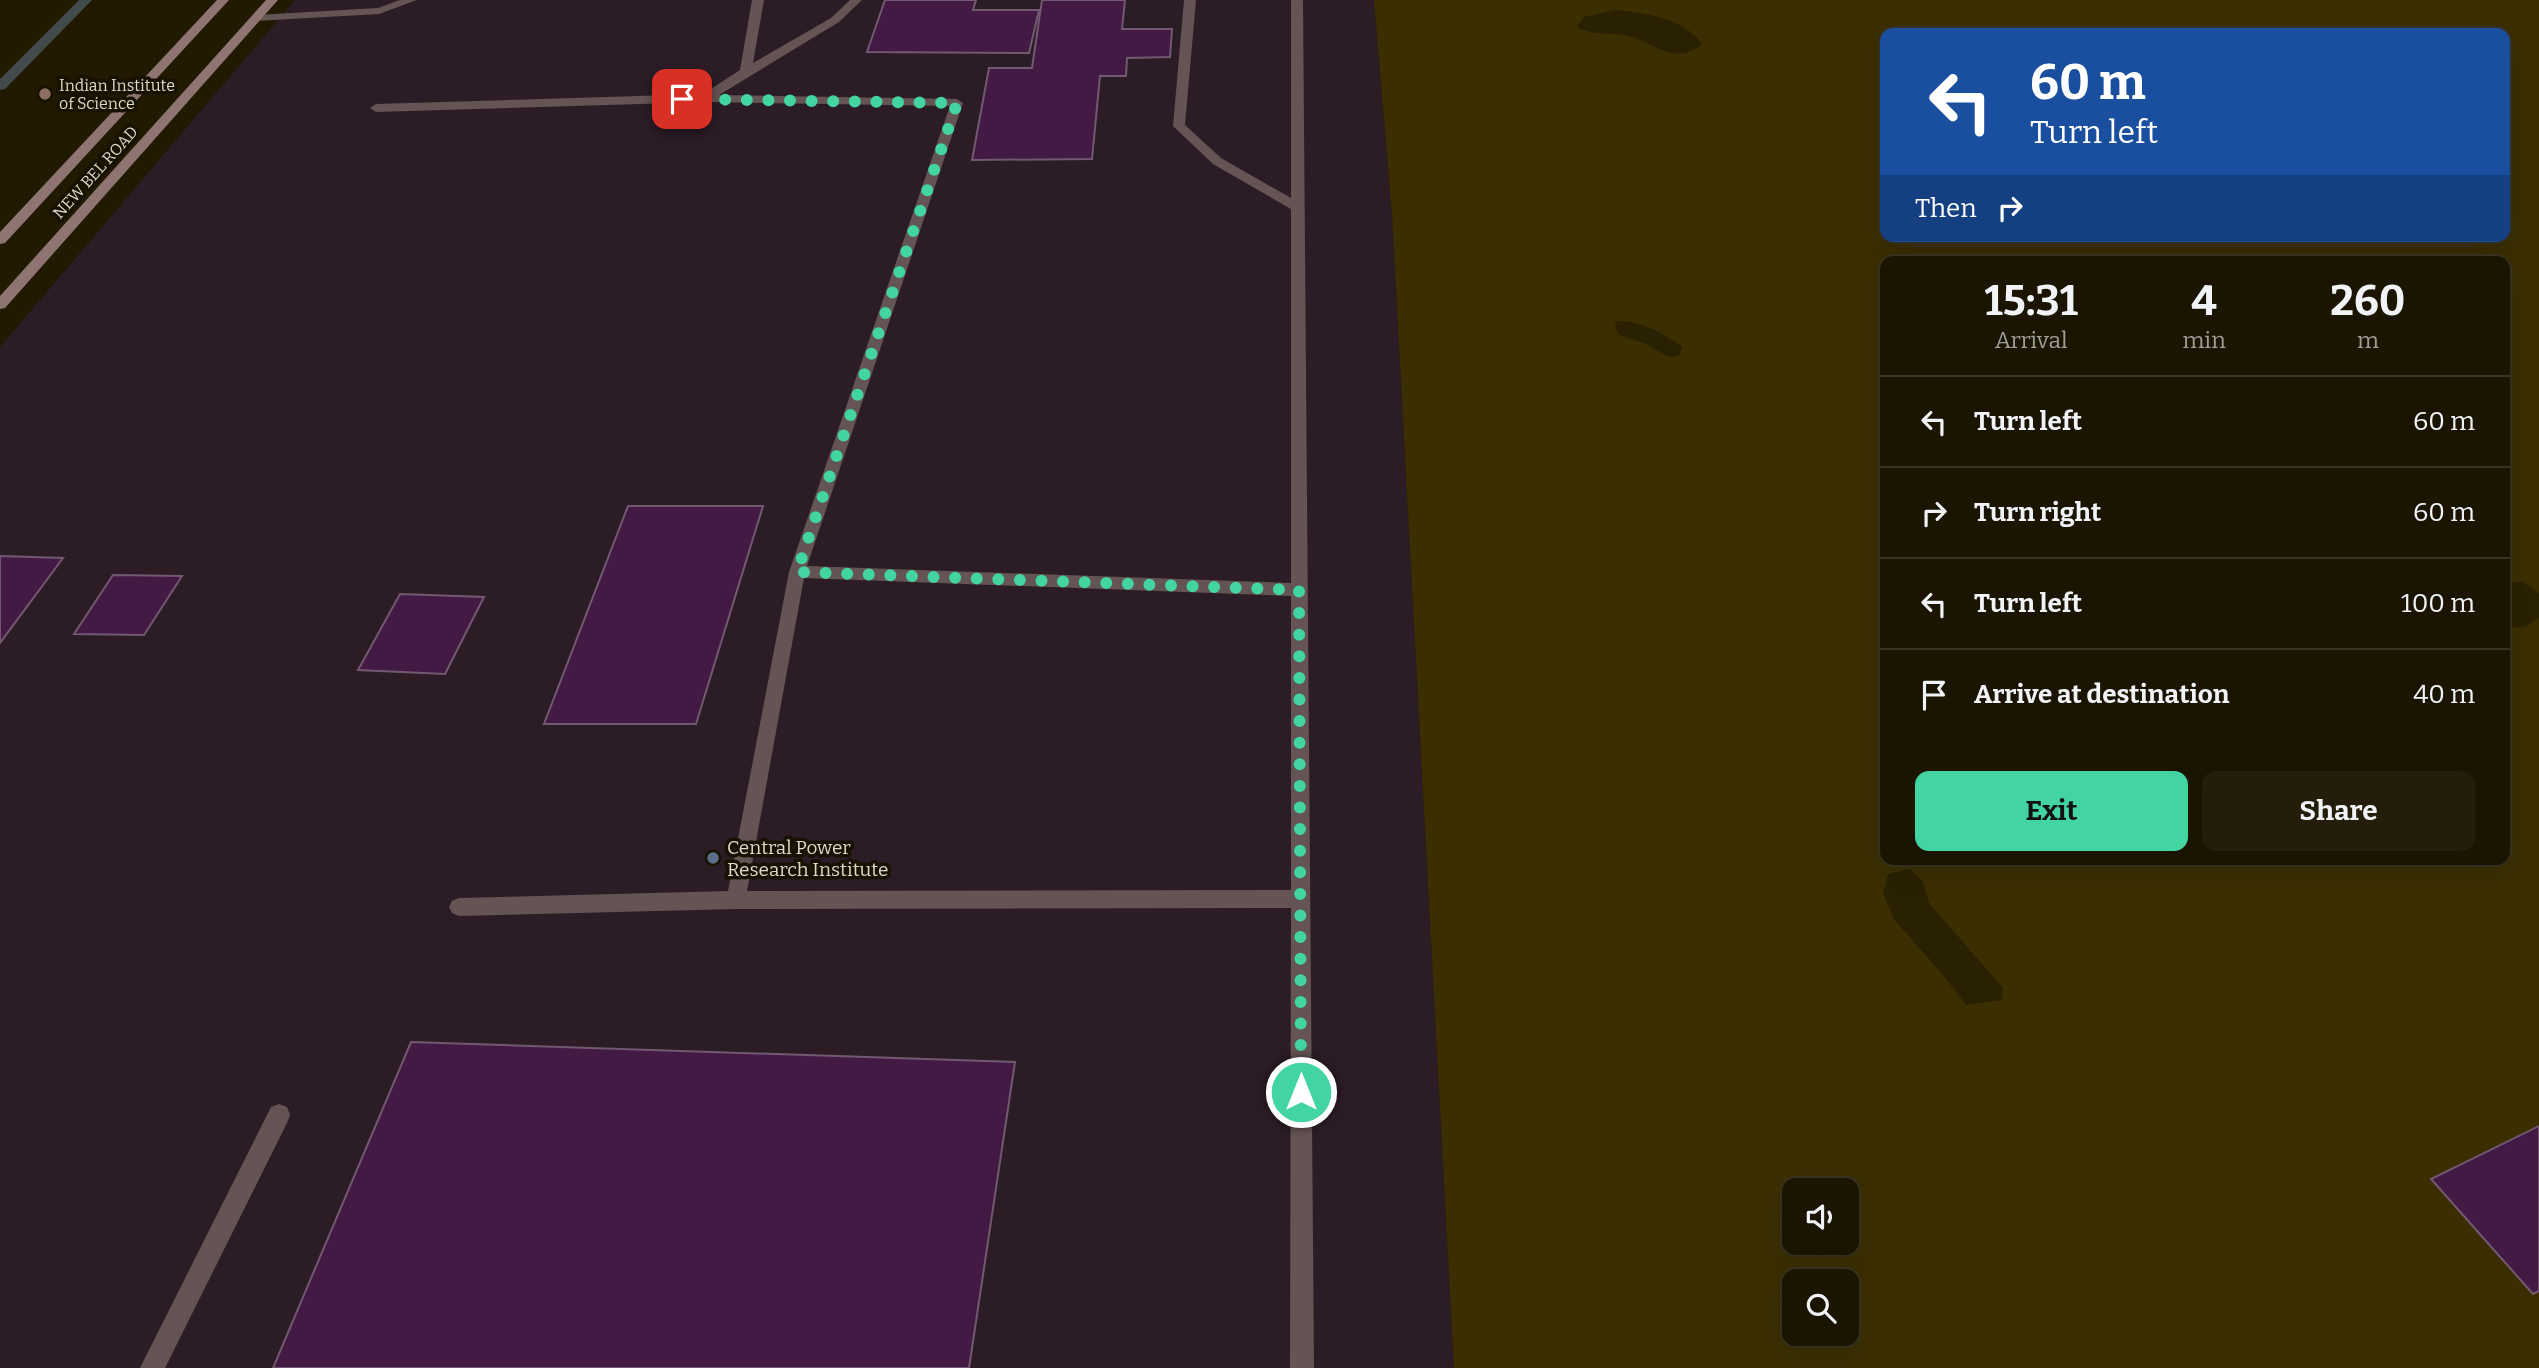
<!DOCTYPE html>
<html lang="en">
<head>
<meta charset="utf-8">
<style>
  body { margin:0; font-family:Bitter,serif; background:#231d0a; color:#f1f3f6; height:100vh; display:flex; flex-direction:column; font-size:26px; white-space:nowrap }
  * { box-sizing:border-box; margin:0 }
  p { font-size:23px; color:#9f9e99 }
  .icon { flex:none; width:38px; height:38px; fill:none; stroke:currentColor; stroke-width:2; stroke-linecap:round; stroke-linejoin:round }
  .map { position:relative; flex:1; overflow:hidden }
  .drawer { position:absolute; left:1880px; top:256px; width:630px; height:609px; display:flex; flex-direction:column; background:#1a1400; border-radius:14px; box-shadow:0 7px 28px #0002,0 0 0 2px #383322 }
  .drawer>* { flex:none }
  .banner { position:absolute; left:1880px; top:28px; width:630px; height:214px; border-radius:14px; box-shadow:0 7px 28px #0002,0 0 0 2px #383322; background:#1a4fa0; color:#fff; overflow:hidden }
  .controls { position:absolute; left:1782px; top:1178px; display:grid; gap:14px }
  .controls a { display:grid; place-items:center; width:77px; height:77px; border-radius:14px; background:#1a1400; box-shadow:0 7px 28px #0002,0 0 0 2px #383322; font-size:35px }
  .pin { position:absolute; display:grid; place-items:center; width:60px; height:60px; color:#fff; margin:-30px; border-radius:14px; box-shadow:0 4px 10px #0006 }
  .me { position:absolute; width:77px; margin:-38px; rotate:0deg; stroke-linejoin:round; filter:drop-shadow(0 0 5px #0008) }
  .turn { display:flex; align-items:center; gap:24px; height:147px; padding:0 35px; font-size:32px }
  .turn .icon { width:91px; height:91px; stroke-width:2.5 }
  .turn b { display:block; font-size:49px; line-height:60px }
  .then { display:flex; align-items:center; height:66px; padding:0 35px; background:#0003; gap:14px; font-size:26px }
  .eta { display:flex; justify-content:space-evenly; align-items:center; height:119px; text-align:center }
  .eta b { font-size:42px; font-weight:700; line-height:49px }
  .cta { display:flex; gap:14px; margin-top:auto; padding:14px 35px }
  .cta a { flex:1; height:80px; border-radius:14px; background:#42d4a1; color:#111; font-size:28px; font-weight:700; line-height:80px; text-align:center }
  .cta a+a { background:#231d0a; color:#f1f3f6 }
  ul { padding:0; list-style:none }
  li { display:flex; align-items:center; gap:21px; height:91px; padding:0 35px; border-top:2px solid #383322 }
  li div { flex:1 }
  li b { display:block; font-size:26px }
  li em { font-style:normal }
  .map>svg:first-child { display:block }
</style>
</head>
<body>
<div class="map">
<svg width="2539" height="1368" viewBox="0 0 2539 1368">
  <rect width="100%" height="100%" fill="#221a00"/>
  <polygon fill="#2c1c25" points="295,0 1374,0 1392,214 1454,1368 0,1368 0,347"/>
  <path fill="#3b2f02" fill-rule="evenodd" d="M1374,0h1165v1368h-1085l-62,-1154zM1885,33h619v203h-619zM1885,261h619v598h-619zM1794,1190h52v52h-52zM1794,1281h52v53h-52z"/>
  <g fill="#292101">
    <path d="M1615,10c27,2 71,9 87,34 -30,24 -49,-4 -77,-9 -17,-3 -32,1 -48,-8l7,-10z"/>
    <path d="M1617,321c25,0 46,12 65,26l-2,8 -11,2 -23,-13 -27,-9 -4,-9z"/>
    <polygon points="2521,581 2539,593 2539,618 2525,627 2504,628 2504,584"/>
    <polygon points="1910,869 1922,880 1929,903 2003,988 2002,1000 1966,1005 1939,970 1895,921 1883,894 1888,874"/>
  </g>
  <g fill="none" stroke-linecap="round" stroke-linejoin="round">
    <polygon fill="#424b4c" fill-rule="evenodd" points="79,0 92,0 5,89 0,90 0,79"/>
  </g>
  <g fill="#431a44" stroke="#715971" stroke-width="2">
    <polygon points="885,0 976,0 973,10 1039,10 1029,53 867,52"/>
    <polygon points="1042,0 1125,0 1122,29 1172,29 1170,57 1127,58 1126,76 1100,76 1092,159 972,160 989,68 1032,68"/>
    <polygon points="628,506 763,506 696,724 544,724"/>
    <polygon points="0,556 63,558 0,643"/>
    <polygon points="113,575 182,576 144,635 74,634"/>
    <polygon points="400,594 484,597 445,674 358,670"/>
    <polygon points="411,1042 1015,1062 969,1368 273,1368"/>
    <polygon points="2539,1126 2539,1291 2533,1294 2431,1179"/>
  </g>
  <g fill="none" stroke-linecap="round" stroke-linejoin="round">
    <g fill="#645453" fill-rule="evenodd">
      <polygon points="400,0 417,0 379,14 256,21 250,18 256,15 378,8"/>
      <path d="M752,0h12l-11,63 78,-45 19,-18h12l-23,22 -120,73 238,4 6,4 -156,463 484,17v-374l-78,-45 -40,-38 11,-126h12l-11,125 36,33 70,40v-198h12l11,1368h-24l1,-460 -555,1 -277,7 -7,-3 -3,-6 3,-6 7,-3 269,-7 61,-319 161,-466 -244,-4 -330,10 -6,-4 6,-4 327,-10 37,-24zM804,578l487,18v294l-544,1z"/>
      <polygon points="279,1104 287,1107 290,1115 287,1123 165,1368 140,1368 271,1107"/>
    </g>
    <g fill="#8e7572" fill-rule="evenodd">
      <polygon points="217,0 229,0 5,243 0,244 0,232"/>
      <polygon points="266,0 278,0 5,308 0,309 0,296"/>
    </g>
  </g>
  <g fill="none" stroke-linecap="round" stroke-linejoin="round">
    <polyline stroke="#42d4a1" stroke-width="12" stroke-dasharray="0 21.6" points="682,99 957,103 797,572 1299,590 1301,1092"/>
  </g>
  <circle fill="#8d6e63" stroke="#171100" stroke-width="2.5" cx="45" cy="94" r="7"/>
  <circle fill="#5c6f8a" stroke="#171100" stroke-width="2.5" cx="713" cy="858" r="7"/>
  <g text-anchor="middle" stroke-width="7" stroke-linejoin="round" paint-order="stroke">
    <g font-size="16" fill="#ddd8c7" stroke="#171100" text-anchor="start">
      <text x="59" y="91">Indian Institute<tspan x="59" dy="18">of Science</tspan></text>
    </g>
    <g font-size="16" fill="#ddd8c7" stroke="#171100">
      <text transform="translate(95 172) rotate(-48)" y="6">NEW BEL ROAD</text>
    </g>
    <g font-size="19" fill="#ddd8c7" stroke="#171100" text-anchor="start">
      <text x="727" y="854">Central Power<tspan x="727" dy="22">Research Institute</tspan></text>
    </g>
  </g>
</svg>
<div class="controls">
<a><svg class="icon" aria-label="sound" viewBox="0 0 24 24"><path d="M4 9h4l5-4v14l-5-4H4zM17 9q2 3 0 6"/></svg></a>
<a><svg class="icon" aria-label="search" viewBox="0 0 24 24"><circle cx="10" cy="10" r="6"/><path d="M15 15l6 6"/></svg></a>
</div>
<div class="pin" style="left:682px;top:99px;background:#d93025"><svg class="icon" aria-label="arrive" viewBox="0 0 24 24"><path d="M6 21V4h12l-3 4 3 4H6"/></svg></div>
<svg class="me" style="left:1301px;top:1092px" viewBox="-20 -20 40 40"><circle r="17" fill="#42d4a1" stroke="#fff" stroke-width="3"/><path d="M0-11L8 9 0 5-8 9z" fill="#fff"/></svg>
<div class="banner">
<div class="turn"><svg class="icon" aria-label="left" viewBox="0 0 24 24"><path d="M17 20v-9H6M10 6l-5 5 5 5"/></svg><div><b>60 m</b>Turn left</div></div>
<div class="then">Then<svg class="icon" aria-label="right" viewBox="0 0 24 24"><path d="M7 20v-9h11M14 6l5 5-5 5"/></svg></div>
</div>
<section class="drawer">
<div class="eta">
<div><b>15:31</b><p>Arrival</p></div>
<div><b>4</b><p>min</p></div>
<div><b>260</b><p>m</p></div>
</div>
<ul>
<li><svg class="icon" aria-label="left" viewBox="0 0 24 24"><path d="M17 20v-9H6M10 6l-5 5 5 5"/></svg><div><b>Turn left</b></div><em>60 m</em></li>
<li><svg class="icon" aria-label="right" viewBox="0 0 24 24"><path d="M7 20v-9h11M14 6l5 5-5 5"/></svg><div><b>Turn right</b></div><em>60 m</em></li>
<li><svg class="icon" aria-label="left" viewBox="0 0 24 24"><path d="M17 20v-9H6M10 6l-5 5 5 5"/></svg><div><b>Turn left</b></div><em>100 m</em></li>
<li><svg class="icon" aria-label="arrive" viewBox="0 0 24 24"><path d="M6 21V4h12l-3 4 3 4H6"/></svg><div><b>Arrive at destination</b></div><em>40 m</em></li>
</ul>
<div class="cta"><a>Exit</a><a>Share</a></div>
</section>
</div>
</body>
</html>
